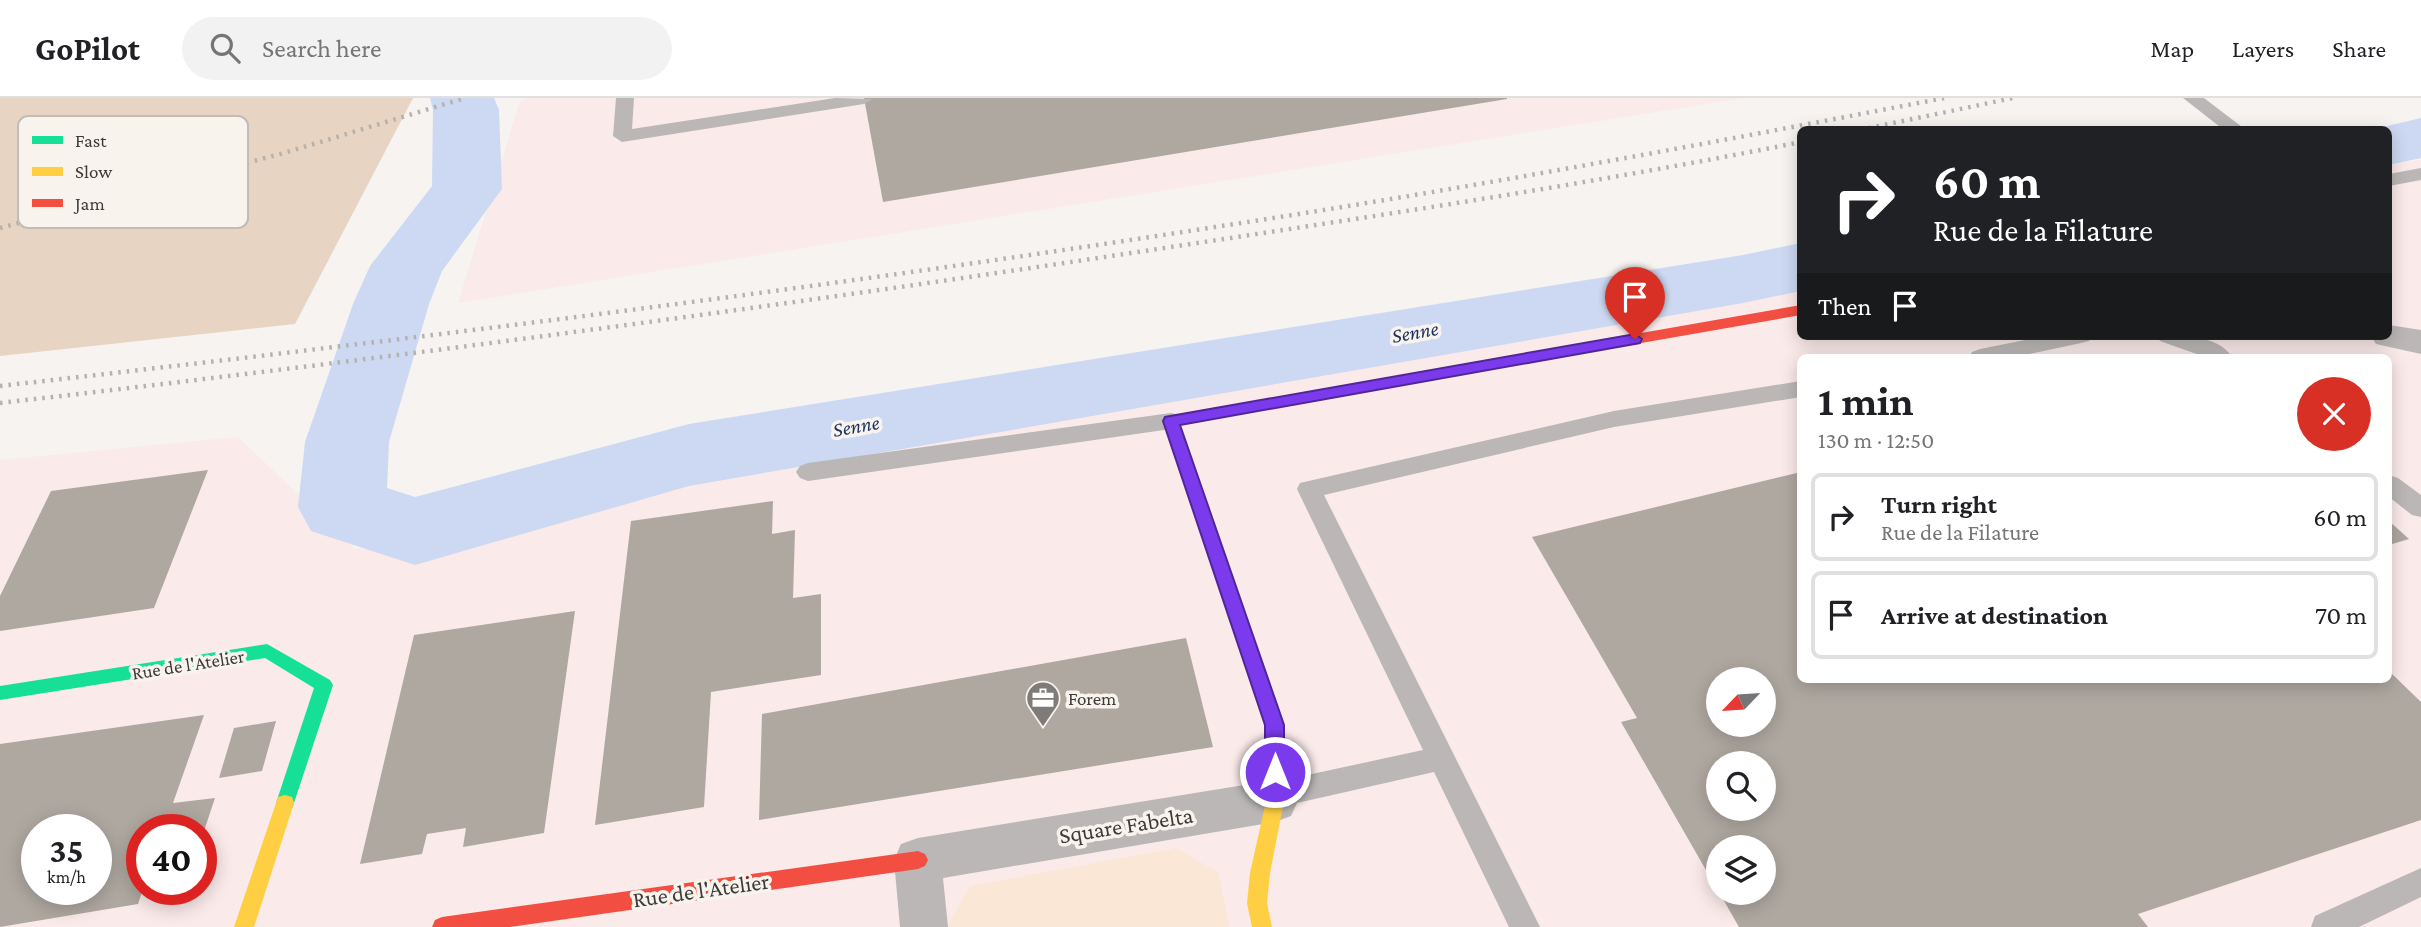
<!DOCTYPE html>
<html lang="en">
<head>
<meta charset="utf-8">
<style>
  body { margin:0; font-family:"Crimson Pro",serif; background:#f2f2f2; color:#202124; height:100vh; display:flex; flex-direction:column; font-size:26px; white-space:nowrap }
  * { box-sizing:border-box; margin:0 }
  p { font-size:23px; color:#757577 }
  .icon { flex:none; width:38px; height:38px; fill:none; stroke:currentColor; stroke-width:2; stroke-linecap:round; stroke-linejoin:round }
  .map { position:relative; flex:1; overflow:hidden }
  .details { position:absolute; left:1797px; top:256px; width:595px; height:329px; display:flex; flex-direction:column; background:#fff; border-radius:10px; box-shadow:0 4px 18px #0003 }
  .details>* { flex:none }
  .guide { position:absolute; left:1797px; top:28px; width:595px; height:214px; border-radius:10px; box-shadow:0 4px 18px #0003; background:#202124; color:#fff; overflow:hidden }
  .needle { width:46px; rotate:245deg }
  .tools { position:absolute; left:1706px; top:569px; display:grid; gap:14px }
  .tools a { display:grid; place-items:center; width:70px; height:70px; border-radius:50%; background:#fff; box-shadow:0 4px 18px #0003; font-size:35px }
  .speed { position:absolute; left:21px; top:716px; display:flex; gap:14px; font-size:35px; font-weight:700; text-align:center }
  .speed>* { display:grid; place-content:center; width:91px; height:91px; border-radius:50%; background:#fff; box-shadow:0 4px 18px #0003; line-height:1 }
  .speed small { font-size:18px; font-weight:400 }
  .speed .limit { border:10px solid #d22; background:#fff; color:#111 }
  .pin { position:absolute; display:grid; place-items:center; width:60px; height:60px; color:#fff; margin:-72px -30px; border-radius:50% 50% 50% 0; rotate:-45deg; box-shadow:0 0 7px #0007 }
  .pin .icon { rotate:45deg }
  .me { position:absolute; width:77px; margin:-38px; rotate:0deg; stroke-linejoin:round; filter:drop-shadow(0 0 5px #0008) }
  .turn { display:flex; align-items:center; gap:24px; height:147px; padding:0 21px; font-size:32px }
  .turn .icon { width:91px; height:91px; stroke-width:2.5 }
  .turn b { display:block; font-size:49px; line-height:60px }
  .then { display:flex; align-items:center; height:66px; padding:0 21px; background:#0003; gap:14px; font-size:26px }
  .round { display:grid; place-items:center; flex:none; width:74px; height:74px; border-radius:37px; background:#f2f2f2 }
  .head { display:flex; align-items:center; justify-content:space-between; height:119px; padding:0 21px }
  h1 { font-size:42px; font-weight:700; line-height:52px }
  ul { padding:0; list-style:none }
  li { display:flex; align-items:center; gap:21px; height:88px; margin:0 14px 10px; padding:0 7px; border:4px solid #e0e0e0; border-radius:10px }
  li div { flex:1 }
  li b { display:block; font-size:26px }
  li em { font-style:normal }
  header { display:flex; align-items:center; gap:42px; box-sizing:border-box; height:98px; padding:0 35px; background:#fff; border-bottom:2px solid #e0e0e0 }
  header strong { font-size:33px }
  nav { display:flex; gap:38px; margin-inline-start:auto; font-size:24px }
  .search { width:490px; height:63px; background:#f2f2f2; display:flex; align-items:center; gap:18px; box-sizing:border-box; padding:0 24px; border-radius:38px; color:#757577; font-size:26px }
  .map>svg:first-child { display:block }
</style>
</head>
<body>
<header>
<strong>GoPilot</strong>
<div class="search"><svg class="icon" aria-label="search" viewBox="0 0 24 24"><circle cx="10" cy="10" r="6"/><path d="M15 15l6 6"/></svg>Search here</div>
<nav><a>Map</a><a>Layers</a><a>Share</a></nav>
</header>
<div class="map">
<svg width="2421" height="829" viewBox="0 0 2421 829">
  <rect width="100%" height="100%" fill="#f6f3f0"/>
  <g fill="#faeae9" fill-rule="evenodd">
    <polygon points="528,0 1744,0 458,205 520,3"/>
    <path d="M2421,61v768h-2421v-467l238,-23 117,112 337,-82 1109,-177v46h588v-170zM1801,259h588v322h-588zM1718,581h46v45h-46zM1718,665h46v45h-46zM37,732h59v59h-59zM142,732h59v59h-59zM1718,749h46v45h-46z"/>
  </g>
  <polygon fill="#fae7d6" points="1176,750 1219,775 1229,829 947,829 970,788"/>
  <polygon fill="#e8d4c2" points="0,0 413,0 295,226 0,258"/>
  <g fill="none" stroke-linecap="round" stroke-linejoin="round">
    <g fill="#cdd9f2" fill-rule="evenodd">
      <polygon points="430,0 494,0 499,12 502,91 442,173 429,206 389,344 387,390 415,399 689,326 1743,157 1801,145 1801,193 1743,205 689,388 415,467 311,433 298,409 305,344 353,206 370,168 432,88 433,12"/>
      <polygon points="2421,20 2421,60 2389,67 2389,32 2370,32"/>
    </g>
  </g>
  <g fill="#afa8a1" fill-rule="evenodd">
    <polygon points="864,0 1507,0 1507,1 883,104"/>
    <polygon points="208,372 154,510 0,533 0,498 51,393"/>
    <path d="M1801,374v207h588v-8l32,31v118l-283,94 10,13h-409l-20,-35h45v-45h-46v44l-97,-169 16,-4 -105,-181zM1718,581h46v45h-46zM1718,665h46v45h-46z"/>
    <polygon points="773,403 772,436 795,432 793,500 821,496 821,577 711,594 704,709 595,727 631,423"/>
    <polygon points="2389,423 2409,441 2389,447"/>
    <polygon points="575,513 544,735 463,749 466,730 427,736 422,756 360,766 414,537"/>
    <polygon points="1186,540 1213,649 759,722 762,616"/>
    <path d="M204,617l-31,88 42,-5 -13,39 -1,-7h-59l1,59 -5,15 -138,23v-183zM37,732h59v59h-59z"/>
    <polygon points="276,623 262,673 219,680 234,630"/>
  </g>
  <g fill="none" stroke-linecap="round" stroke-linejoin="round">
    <g fill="#bab7b6" fill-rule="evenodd">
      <polygon points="616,0 634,0 632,31 835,0 873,1 864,6 622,44 613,38"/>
      <polygon points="2183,0 2204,0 2246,32 2224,32"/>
      <polygon points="2421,70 2421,82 2389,88 2389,76"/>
      <polygon points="2045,238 2092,238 2089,243 2081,245 2016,259 1969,259 1972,254 1980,251"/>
      <path d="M2157,238c23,0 61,-2 75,21h-27l-45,-16z"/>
      <polygon points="1801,283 1801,299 1614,329 1324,397 1540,829 1509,829 1434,674 1275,710 1265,706 1261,697 1265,688 1275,684 1423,652 1297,391 1300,385 1614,313"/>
      <polygon points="1171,315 1179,317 1183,323 1179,329 1171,331 808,383 800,380 796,374 800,368 808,365"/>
      <polygon points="2389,377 2398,380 2421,397 2421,419 2412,417 2389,399"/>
      <polygon points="2421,770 2421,799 2359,829 2311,829 2315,818"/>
    </g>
    <g fill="#bab7b6" fill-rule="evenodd">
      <polygon points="2389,227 2421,232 2421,256 2376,246 2371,238 2389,238"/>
      <polygon points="1275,682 1291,688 1298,703 1291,718 1275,724 943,780 948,829 900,829 894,762 901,746 918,740"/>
    </g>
    <g fill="#16e098" fill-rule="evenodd">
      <polygon points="1453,268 1458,269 1460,273 1458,277 1180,327 1227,462 1225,467 1213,467 1164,323 1166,319"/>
      <polygon points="267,546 330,582 333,587 294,705 292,711 285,713 278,711 276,705 314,590 265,560 0,602 0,588"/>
    </g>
    <g fill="#ffcf43" fill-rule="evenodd">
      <polygon points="1219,456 1225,457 1227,462 1284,627 1284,703 1270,775 1267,805 1272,829 1252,829 1247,805 1250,775 1266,703 1266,627 1211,462 1213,457"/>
      <polygon points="285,697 292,699 294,705 254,829 234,829 276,705 278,699"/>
    </g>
    <g fill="#f24e42" fill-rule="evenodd">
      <polygon points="1801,207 1801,217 1453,278 1446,273 1453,268"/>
      <polygon points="918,753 925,756 928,762 925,768 918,771 510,829 432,829 435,822 442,819"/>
    </g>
    <g stroke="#b3b2b0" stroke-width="4.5" stroke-dasharray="2.5 6" stroke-linecap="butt">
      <polyline points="1860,32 2013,0"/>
      <polyline points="0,130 284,55 465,0"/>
      <path d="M0,288c406,-46 811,-96 1215,-159 244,-37 486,-82 729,-129"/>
      <path d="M0,305c385,-44 768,-95 1151,-153 218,-33 435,-65 650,-108"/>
    </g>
  </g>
  <polygon fill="#7c3aed" stroke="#51269a" stroke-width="2" points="1635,236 1642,241 1640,245 1180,327 1284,627 1284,674 1281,680 1275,682 1268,680 1265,674 1265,627 1163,323 1165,319"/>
  <defs>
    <g id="office-pin" transform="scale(1.75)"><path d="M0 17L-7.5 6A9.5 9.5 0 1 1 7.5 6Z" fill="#7e7b78" stroke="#f9f3ed"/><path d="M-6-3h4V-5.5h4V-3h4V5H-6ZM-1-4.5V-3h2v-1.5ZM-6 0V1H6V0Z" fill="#fff"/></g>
  </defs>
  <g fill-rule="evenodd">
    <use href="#office-pin" x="1043" y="600"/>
  </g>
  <g text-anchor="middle" stroke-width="7" stroke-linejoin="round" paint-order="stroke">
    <g font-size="19" fill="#3d3b38" stroke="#f9f3ed">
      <text transform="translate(188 566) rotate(-9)" y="7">Rue de l'Atelier</text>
    </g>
    <g font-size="19" fill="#3d3b38" stroke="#f9f3ed" text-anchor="start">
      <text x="1068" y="607">Forem</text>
    </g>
    <g font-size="21" font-style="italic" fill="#1b305e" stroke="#f9f3ed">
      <text transform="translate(1415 234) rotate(-10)" y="7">Senne</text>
      <text transform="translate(856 328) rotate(-10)" y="7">Senne</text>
    </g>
    <g font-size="23" fill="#3d3b38" stroke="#f9f3ed">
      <text transform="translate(1126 727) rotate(-9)" y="8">Square Fabelta</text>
      <text transform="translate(701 792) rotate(-8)" y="8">Rue de l'Atelier</text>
    </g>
  </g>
  <rect x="18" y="18" width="230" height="112" rx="10" fill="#f9f3ed" stroke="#c1bcb7" stroke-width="2"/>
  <rect x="32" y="38" width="31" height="8" fill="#16e098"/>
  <rect x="32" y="69" width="31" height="9" fill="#ffcf43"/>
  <rect x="32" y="101" width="31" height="8" fill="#f24e42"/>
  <g font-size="19" fill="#3d3b38">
    <text x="75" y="49">Fast</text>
    <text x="75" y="80">Slow</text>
    <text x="75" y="112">Jam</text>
  </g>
</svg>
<div class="tools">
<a><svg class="needle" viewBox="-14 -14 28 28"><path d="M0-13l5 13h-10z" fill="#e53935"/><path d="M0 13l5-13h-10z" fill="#757577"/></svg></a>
<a><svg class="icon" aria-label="search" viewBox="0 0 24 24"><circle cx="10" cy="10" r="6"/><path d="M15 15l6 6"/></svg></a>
<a><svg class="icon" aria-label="layers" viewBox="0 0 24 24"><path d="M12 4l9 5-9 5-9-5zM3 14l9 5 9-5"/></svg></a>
</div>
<div class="speed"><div>35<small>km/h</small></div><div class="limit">40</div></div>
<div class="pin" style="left:1635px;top:241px;background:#d93025"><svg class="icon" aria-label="arrive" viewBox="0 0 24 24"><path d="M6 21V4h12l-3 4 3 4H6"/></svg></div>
<svg class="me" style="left:1275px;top:674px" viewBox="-20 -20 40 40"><circle r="17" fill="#7c3aed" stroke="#fff" stroke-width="3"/><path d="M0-11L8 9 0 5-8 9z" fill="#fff"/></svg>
<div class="guide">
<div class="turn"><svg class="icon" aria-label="right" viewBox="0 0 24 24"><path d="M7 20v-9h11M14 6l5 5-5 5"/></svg><div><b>60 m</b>Rue de la Filature</div></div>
<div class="then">Then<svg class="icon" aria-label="arrive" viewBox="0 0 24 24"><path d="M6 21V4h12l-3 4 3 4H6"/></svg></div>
</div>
<section class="details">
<div class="head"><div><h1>1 min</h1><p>130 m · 12:50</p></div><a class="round" style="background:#d93025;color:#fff"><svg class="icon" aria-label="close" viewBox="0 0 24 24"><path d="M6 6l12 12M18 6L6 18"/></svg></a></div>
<ul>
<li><svg class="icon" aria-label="right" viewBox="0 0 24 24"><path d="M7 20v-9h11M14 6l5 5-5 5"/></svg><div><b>Turn right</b><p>Rue de la Filature</p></div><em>60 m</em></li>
<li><svg class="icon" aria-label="arrive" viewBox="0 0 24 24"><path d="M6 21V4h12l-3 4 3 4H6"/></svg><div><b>Arrive at destination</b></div><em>70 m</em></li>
</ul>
</section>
</div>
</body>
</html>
